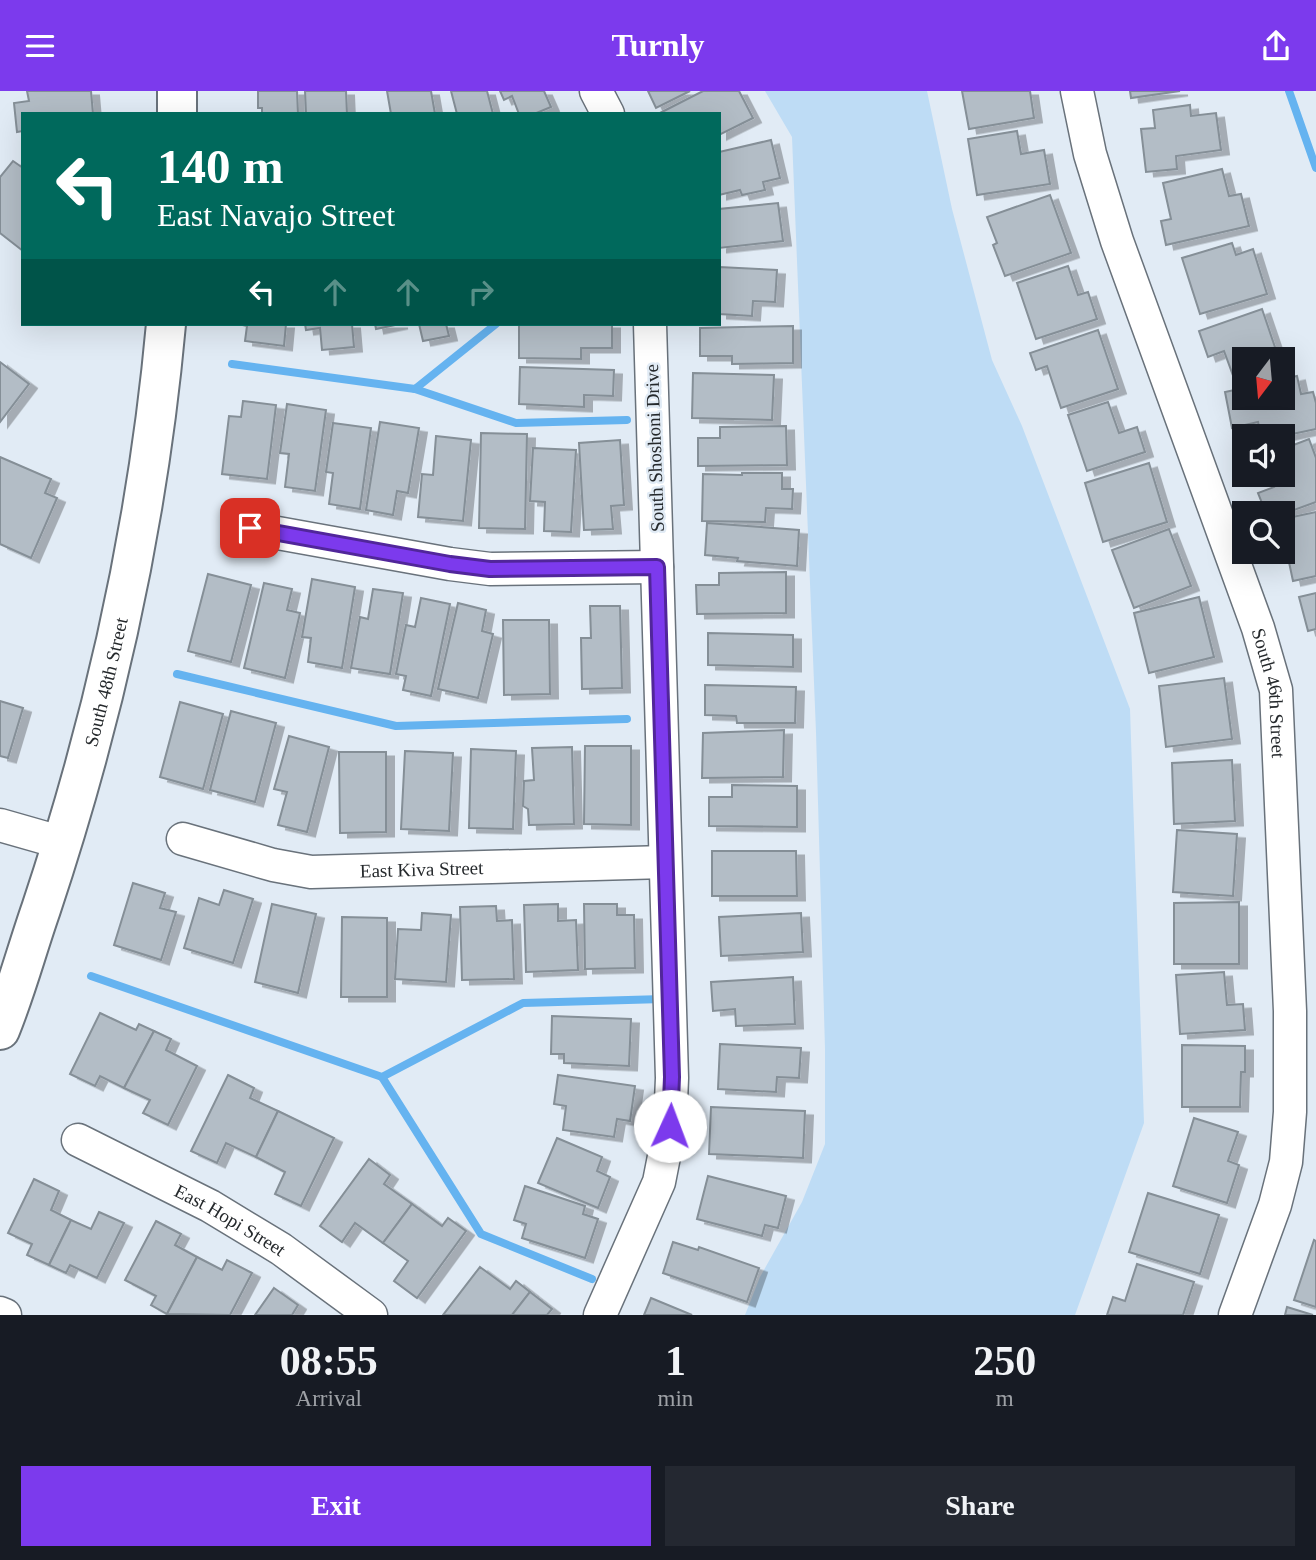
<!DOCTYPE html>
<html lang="en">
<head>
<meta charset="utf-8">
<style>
  body { margin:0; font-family:"Times New Roman",serif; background:#242831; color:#f1f3f6; height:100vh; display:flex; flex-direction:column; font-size:26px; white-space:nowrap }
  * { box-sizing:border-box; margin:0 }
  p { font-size:23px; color:#9ea1a6 }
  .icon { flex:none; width:38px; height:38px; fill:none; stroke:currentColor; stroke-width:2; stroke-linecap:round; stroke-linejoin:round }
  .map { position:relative; height:1224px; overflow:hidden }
  .details { display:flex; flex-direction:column; background:#171b24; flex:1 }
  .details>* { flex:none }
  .guide { position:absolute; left:21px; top:21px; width:700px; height:214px; border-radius:0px; box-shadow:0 7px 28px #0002; background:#00695c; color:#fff; overflow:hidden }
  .needle { width:46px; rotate:196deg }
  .controls { position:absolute; left:1232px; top:256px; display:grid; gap:14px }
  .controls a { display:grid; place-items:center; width:63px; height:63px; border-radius:0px; background:#171b24; box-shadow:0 7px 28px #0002; font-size:35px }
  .pin { position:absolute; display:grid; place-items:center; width:60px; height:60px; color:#fff; margin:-30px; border-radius:14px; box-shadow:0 4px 10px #0006 }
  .me { position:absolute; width:77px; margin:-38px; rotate:2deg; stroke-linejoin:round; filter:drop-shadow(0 0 5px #0008) }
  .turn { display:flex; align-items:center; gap:24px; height:147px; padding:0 21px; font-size:32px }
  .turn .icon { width:91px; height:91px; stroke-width:2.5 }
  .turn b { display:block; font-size:49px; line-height:60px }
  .lanes { display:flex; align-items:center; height:66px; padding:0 21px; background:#0003; justify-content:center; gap:35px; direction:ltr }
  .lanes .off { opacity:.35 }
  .eta { display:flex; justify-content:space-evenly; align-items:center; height:119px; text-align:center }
  .eta b { font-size:42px; font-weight:700; line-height:49px }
  .primary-button { display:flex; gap:14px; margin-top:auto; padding:14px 21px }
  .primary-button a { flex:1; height:80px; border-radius:0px; background:#7c3aed; color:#fff; font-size:28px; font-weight:700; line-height:80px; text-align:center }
  .primary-button a+a { background:#242831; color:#f1f3f6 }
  header { display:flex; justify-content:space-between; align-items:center; height:91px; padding:0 21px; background:#7c3aed; color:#fff; font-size:32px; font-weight:700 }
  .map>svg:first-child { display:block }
</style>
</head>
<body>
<header><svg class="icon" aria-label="menu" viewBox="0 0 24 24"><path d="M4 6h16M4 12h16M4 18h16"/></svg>Turnly<svg class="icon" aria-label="share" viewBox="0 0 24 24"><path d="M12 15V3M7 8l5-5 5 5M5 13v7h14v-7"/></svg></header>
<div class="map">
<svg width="1316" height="1224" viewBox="0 0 1316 1224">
  <defs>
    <filter id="shadow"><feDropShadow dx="8" dy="4.5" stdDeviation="0" flood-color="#0004"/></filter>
  </defs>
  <rect width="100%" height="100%" fill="#e1ebf5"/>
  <polygon fill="#bedcf5" points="765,0 927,0 952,118 992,269 1022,335 1130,618 1144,1032 1075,1224 745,1224 760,1186 802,1111 825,1053 825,958 816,641 792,46"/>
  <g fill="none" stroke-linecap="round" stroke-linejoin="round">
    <g stroke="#65b3f0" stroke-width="8">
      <polyline points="1289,0 1316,77"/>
      <polyline points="232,273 415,298 496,233"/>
      <polyline points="415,298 516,332 627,329"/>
      <polyline points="177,583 396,635 627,628"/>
      <polyline points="91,885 382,986 523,912 663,908"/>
      <polyline points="382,986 481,1143 592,1188"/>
    </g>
  </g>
  <g fill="#b3bdc6" stroke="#858f97" stroke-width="2" filter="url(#shadow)">
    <polygon points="27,0 91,0 93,23 23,23 23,40 17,41 14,12 29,10"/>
    <polygon points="258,0 297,0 298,23 262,23 262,17 258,17"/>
    <polygon points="305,0 346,0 347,23 306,23"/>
    <polygon points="387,0 431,0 435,23 391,23"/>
    <polygon points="451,0 487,0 493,23 457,23"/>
    <polygon points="500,0 544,0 551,16 534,23 519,23 512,5 504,9"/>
    <polygon points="648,0 690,0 656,17"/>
    <polygon points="703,0 739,0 753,27 719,44 719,23 658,23"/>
    <polygon points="962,0 1030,0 1034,27 969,38"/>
    <polygon points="1130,0 1180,0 1131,7"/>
    <polygon points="1190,14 1191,25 1216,22 1221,59 1176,65 1177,78 1146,81 1141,38 1155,37 1153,19"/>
    <polygon points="1017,40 1021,63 1044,59 1050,93 977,104 968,48"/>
    <polygon points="771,49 780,87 763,91 765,99 742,104 740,99 719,104 719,61"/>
    <polygon points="13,70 23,77 23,160 0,142 0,86"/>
    <polygon points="1222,78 1229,105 1241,103 1249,135 1166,154 1161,130 1171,128 1163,92"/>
    <polygon points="1050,104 1071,162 1005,185 993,154 997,152 987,126"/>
    <polygon points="778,112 783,150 719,157 719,118"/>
    <polygon points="1232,152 1236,164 1253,158 1267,203 1200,223 1182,167"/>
    <polygon points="1068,175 1078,204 1088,201 1097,228 1036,248 1017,192"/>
    <polygon points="719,176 777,179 775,211 753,210 752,225 719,223"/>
    <polygon points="1262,218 1279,268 1244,268 1244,287 1235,290 1224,260 1208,266 1199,240"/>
    <polygon points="238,233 286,233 284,255 245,250 247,235"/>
    <polygon points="305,233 352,233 354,256 322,259 320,237 306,239"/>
    <polygon points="375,233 400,233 376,238"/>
    <polygon points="419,233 446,233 449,245 423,250"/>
    <polygon points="519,233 612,233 612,257 581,257 581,268 519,267"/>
    <polygon points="793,235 793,272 732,273 732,265 700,265 700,237"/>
    <polygon points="1098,239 1118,298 1061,317 1047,275 1036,279 1030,262"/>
    <polygon points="0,271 29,293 0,331"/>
    <polygon points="520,276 614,279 613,305 584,304 584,316 519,313"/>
    <polygon points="693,282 774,284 772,329 692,327"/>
    <polygon points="1297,285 1301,303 1313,301 1316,312 1316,338 1283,345 1261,345 1258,331 1232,337 1225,301 1244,297 1244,306 1283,306 1283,288"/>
    <polygon points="243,310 276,314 267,388 222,383 229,325 241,326"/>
    <polygon points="1108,311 1119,342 1137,336 1145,361 1087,380 1068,324"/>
    <polygon points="287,313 326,319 315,400 285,396 289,363 280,362"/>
    <polygon points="380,331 419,337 408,402 397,400 393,424 366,419"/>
    <polygon points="333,332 371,337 360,418 329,413 333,382 326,381"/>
    <polygon points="786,335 787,374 698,375 698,347 720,347 720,336"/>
    <polygon points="481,342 527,343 525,438 479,437"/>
    <polygon points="436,345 471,349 463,430 418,426 422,383 433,384"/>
    <polygon points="1309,348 1316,367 1316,411 1283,423 1266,422 1258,402 1274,396 1269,383 1283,383 1283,358"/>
    <polygon points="620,349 624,414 611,415 613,438 584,439 579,352"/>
    <polygon points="533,357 576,359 571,441 544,440 545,411 530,410"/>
    <polygon points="0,366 51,388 45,402 57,407 31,467 0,453"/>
    <polygon points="1149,372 1167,431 1103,451 1085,392"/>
    <polygon points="742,382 782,382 782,398 793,398 792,418 766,417 765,431 702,430 703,383 742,384"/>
    <polygon points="1316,421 1316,485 1293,490 1283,443 1283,428"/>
    <polygon points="707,432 799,439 797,475 737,470 738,467 705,464"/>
    <polygon points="1169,438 1191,495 1134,517 1112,459"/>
    <polygon points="786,481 786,522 697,523 696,494 719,494 719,482"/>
    <polygon points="208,483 251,494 231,571 188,560"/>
    <polygon points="312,488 355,496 342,577 308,571 311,547 302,546"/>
    <polygon points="264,492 292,498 287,519 300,522 285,587 244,577"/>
    <polygon points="373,498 403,502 390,583 351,577 360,526 368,528"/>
    <polygon points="1316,502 1316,538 1308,540 1299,506"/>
    <polygon points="1199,506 1214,566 1149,582 1134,522"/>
    <polygon points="421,507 450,513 431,605 403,599 406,585 396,583 406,534 415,536"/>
    <polygon points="458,512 486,519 482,540 493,543 478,607 438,598"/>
    <polygon points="590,515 620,515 622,597 582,598 581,547 591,547"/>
    <polygon points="503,529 549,529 550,603 504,604"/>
    <polygon points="708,542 793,544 793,576 708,574"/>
    <polygon points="1224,587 1232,648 1166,656 1159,595"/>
    <polygon points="705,594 796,596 795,632 737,632 736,625 705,624"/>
    <polygon points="0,610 23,617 8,667 0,665"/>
    <polygon points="180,611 223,623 203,698 160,686"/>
    <polygon points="231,620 276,632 255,711 210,699"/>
    <polygon points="784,639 783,686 702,687 703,642"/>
    <polygon points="289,645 329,656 307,741 278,734 287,701 274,698"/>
    <polygon points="585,655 631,655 631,734 584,733"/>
    <polygon points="572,656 574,733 529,734 528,718 523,715 524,690 534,689 532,657"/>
    <polygon points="471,658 516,660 513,738 469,737"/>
    <polygon points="405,660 453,662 449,740 401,738"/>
    <polygon points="339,661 386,661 386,741 340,742"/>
    <polygon points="1232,669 1235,730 1174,733 1172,672"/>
    <polygon points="732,694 797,695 797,736 709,735 709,706 732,706"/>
    <polygon points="1177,739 1237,743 1233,805 1173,801"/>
    <polygon points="712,760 796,760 797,805 712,805"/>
    <polygon points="133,792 165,802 160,817 176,821 161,869 114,854"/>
    <polygon points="224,799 253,808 233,872 184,857 199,807 219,814"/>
    <polygon points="1239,811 1239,873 1174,873 1174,812"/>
    <polygon points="272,813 316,823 298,902 255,891"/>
    <polygon points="558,813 558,830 576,829 578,879 526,881 524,814"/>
    <polygon points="584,813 617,813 617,824 634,824 635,877 585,878"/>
    <polygon points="496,815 497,830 512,829 514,888 462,889 460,816"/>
    <polygon points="422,822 451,824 446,891 395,888 398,838 421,839"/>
    <polygon points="801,822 803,861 721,865 719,826"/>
    <polygon points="342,826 387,827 387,906 341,906"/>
    <polygon points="1224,881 1227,914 1243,913 1245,939 1180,943 1176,884"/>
    <polygon points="793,886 795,933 736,935 735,918 713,920 711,891"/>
    <polygon points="100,922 136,939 139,933 154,940 124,997 100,985 95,995 70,983"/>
    <polygon points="552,925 631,928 629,975 564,972 564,963 551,963"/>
    <polygon points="154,940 171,948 166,959 197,975 168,1034 143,1022 150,1009 124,997"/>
    <polygon points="720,953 801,957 799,987 777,986 776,1001 718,998"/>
    <polygon points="1182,954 1245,955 1245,981 1241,981 1240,1016 1182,1016"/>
    <polygon points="228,984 254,997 250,1007 278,1020 256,1066 226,1052 217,1072 191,1060"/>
    <polygon points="558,984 635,995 630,1030 617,1028 614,1046 563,1039 566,1015 554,1013"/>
    <polygon points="711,1016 805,1020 803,1067 709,1063"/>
    <polygon points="278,1020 334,1047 301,1115 275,1103 285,1081 256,1066"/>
    <polygon points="1194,1027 1238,1041 1228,1070 1239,1074 1227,1112 1173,1095"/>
    <polygon points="557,1047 602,1066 597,1080 610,1086 598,1117 538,1092"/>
    <polygon points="369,1068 390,1084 384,1093 412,1113 383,1152 355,1132 342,1151 320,1135"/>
    <polygon points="708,1085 786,1105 778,1137 765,1134 762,1145 697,1128"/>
    <polygon points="34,1088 59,1100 51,1119 71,1129 49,1174 27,1164 32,1153 8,1142"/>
    <polygon points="525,1095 585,1115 583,1123 598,1128 585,1167 522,1147 526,1133 514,1129"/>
    <polygon points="1148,1102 1219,1124 1200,1183 1129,1161"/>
    <polygon points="412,1113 442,1135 448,1127 466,1140 417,1207 394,1190 408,1170 383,1152"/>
    <polygon points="99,1121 124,1132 97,1187 70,1174 66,1182 49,1174 71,1129 91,1138"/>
    <polygon points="156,1130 181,1143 175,1154 197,1166 167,1223 151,1214 156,1205 125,1189"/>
    <polygon points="1314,1149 1316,1150 1316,1216 1294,1209"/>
    <polygon points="673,1151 698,1159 699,1156 759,1177 747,1211 663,1182"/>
    <polygon points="197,1166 222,1179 227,1169 252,1182 230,1224 167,1223"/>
    <polygon points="1137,1173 1194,1191 1183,1224 1107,1224 1113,1206 1125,1210"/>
    <polygon points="480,1176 510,1198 516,1190 530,1201 512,1224 443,1224"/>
    <polygon points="274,1197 298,1214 292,1224 255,1224"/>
    <polygon points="530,1201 552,1218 547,1224 512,1224"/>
    <polygon points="651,1207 692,1224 644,1224"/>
    <polygon points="1287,1216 1313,1224 1285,1224"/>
  </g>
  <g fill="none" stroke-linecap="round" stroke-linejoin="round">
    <g stroke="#69727b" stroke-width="35">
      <g id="minor">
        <polyline points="596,0 608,23"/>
        <path id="s1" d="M1077,0l13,63 27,87 141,387 18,62 14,321v101l-4,50 -11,43 -40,110"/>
        <polyline points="250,437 450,473 490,478 657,476"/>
        <polyline points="0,734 63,752"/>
        <path id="s2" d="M183,748l90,26 38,7 354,-10"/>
        <path id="s3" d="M78,1049l132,66 71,43 90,66"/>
        <polyline points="0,1222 5,1224"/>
        <polyline points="600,1224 659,1091 670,1035 672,987 650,233"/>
      </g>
    </g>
    <g stroke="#69727b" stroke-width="42">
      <g id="secondary">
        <polyline points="177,23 177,0"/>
        <path id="s4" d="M0,939c16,-39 27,-81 41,-121 63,-189 107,-386 125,-585"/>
      </g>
    </g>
    <use href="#minor" stroke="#fff" stroke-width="32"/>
    <use href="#secondary" stroke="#fff" stroke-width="38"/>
  </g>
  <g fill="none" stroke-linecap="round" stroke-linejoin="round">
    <g stroke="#51269a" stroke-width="18">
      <polyline id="route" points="250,437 450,473 490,478 657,476 672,986 670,1035"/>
    </g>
    <use href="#route" stroke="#7c3aed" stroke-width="12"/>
  </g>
  <g text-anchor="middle" stroke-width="5" stroke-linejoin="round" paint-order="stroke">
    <g font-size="19" fill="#25292c" stroke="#e1ebf5">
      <text transform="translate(654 357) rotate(-92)" y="7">South Shoshoni Drive</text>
      <text dy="7" stroke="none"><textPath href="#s4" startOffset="364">South 48th Street</textPath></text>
      <text dy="7" stroke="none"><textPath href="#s1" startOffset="634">South 46th Street</textPath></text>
      <text dy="7" stroke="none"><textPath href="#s2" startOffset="243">East Kiva Street</textPath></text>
      <text dy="7" stroke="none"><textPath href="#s3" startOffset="172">East Hopi Street</textPath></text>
    </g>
  </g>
</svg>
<div class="controls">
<a><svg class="needle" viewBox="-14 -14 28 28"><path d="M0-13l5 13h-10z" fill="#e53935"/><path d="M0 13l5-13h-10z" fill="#9ea1a6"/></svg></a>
<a><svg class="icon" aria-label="sound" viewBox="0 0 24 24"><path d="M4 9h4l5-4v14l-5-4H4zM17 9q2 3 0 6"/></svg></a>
<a><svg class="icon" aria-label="search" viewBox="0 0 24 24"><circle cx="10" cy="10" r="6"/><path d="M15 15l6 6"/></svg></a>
</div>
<div class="pin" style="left:250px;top:437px;background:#d93025"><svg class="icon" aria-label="arrive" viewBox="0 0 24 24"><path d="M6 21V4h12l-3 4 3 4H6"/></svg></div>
<svg class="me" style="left:670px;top:1035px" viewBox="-20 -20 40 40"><circle r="19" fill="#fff"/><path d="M0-13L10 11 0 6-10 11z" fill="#7c3aed"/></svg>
<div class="guide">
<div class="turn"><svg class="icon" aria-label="left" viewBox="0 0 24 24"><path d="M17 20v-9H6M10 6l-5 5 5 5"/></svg><div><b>140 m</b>East Navajo Street</div></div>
<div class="lanes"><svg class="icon" aria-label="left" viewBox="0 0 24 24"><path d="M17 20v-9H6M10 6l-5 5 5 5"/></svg><svg class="icon off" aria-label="ahead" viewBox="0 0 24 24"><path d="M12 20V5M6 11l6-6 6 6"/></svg><svg class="icon off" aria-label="ahead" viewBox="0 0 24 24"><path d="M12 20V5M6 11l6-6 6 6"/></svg><svg class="icon off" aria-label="right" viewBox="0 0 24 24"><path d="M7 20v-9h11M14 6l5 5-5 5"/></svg></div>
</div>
</div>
<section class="details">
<div class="eta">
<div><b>08:55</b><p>Arrival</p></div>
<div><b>1</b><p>min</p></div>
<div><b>250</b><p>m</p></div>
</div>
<div class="primary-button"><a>Exit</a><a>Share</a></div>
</section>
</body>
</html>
